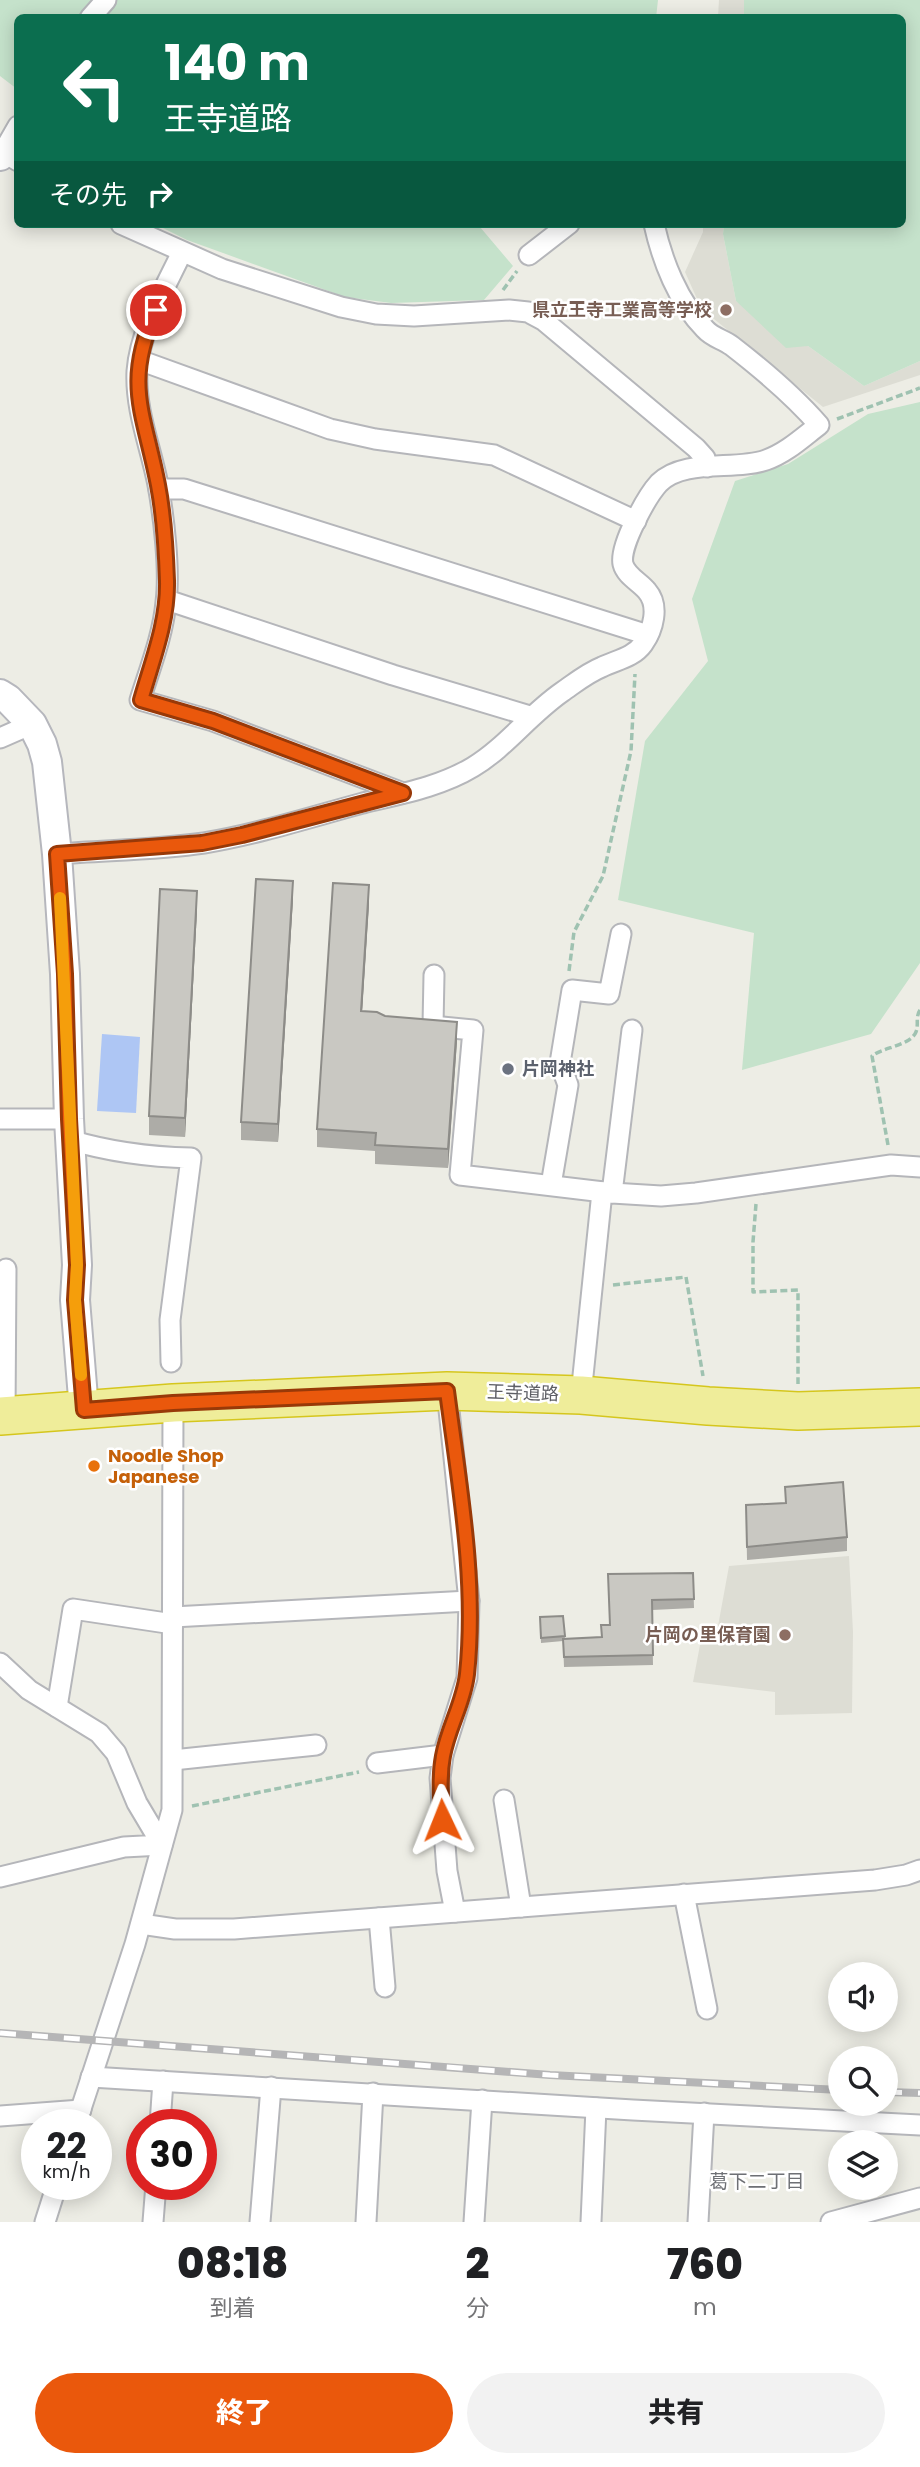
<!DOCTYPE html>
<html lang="ja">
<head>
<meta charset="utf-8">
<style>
  body { margin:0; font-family:Poppins,"Noto Sans JP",sans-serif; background:#f2f2f2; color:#202124; height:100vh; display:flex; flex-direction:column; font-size:26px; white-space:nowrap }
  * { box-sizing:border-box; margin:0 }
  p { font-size:23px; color:#757577 }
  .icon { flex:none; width:38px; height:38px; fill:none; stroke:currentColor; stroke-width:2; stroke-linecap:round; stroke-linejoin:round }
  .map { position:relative; height:2222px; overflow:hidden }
  .sheet { display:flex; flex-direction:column; background:#fff; flex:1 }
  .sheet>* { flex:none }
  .top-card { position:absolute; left:14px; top:14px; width:892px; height:214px; border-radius:10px; box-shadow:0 4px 18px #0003; background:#0b6e4f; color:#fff; overflow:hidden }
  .controls { position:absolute; left:828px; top:1962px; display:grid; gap:14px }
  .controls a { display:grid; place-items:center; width:70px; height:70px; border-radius:50%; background:#fff; box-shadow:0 4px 18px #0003; font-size:35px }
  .speed { position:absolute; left:21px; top:2109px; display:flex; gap:14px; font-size:35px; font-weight:700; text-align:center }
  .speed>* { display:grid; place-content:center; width:91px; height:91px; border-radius:50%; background:#fff; box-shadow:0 4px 18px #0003; line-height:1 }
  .speed small { font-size:18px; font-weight:400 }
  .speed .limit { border:10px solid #d22; background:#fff; color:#111 }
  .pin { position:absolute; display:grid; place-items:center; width:60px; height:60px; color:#fff; margin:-30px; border:4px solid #fff; border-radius:50%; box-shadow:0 2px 7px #0007 }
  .me { position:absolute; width:77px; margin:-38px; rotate:358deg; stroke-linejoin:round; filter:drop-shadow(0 0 5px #0008) }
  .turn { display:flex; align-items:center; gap:24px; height:147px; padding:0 35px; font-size:32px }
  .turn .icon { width:91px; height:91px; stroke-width:2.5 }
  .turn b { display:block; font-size:49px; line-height:60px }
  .then { display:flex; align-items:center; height:66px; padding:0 35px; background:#0003; gap:14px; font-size:26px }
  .eta { display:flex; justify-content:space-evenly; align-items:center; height:119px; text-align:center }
  .eta b { font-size:42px; font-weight:800; line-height:49px }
  .button { display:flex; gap:14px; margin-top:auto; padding:14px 35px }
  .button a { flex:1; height:80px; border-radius:42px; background:#ea580c; color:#fff; font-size:28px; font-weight:800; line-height:80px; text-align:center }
  .button a+a { background:#f2f2f2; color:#202124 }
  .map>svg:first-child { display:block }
</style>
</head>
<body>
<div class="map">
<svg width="920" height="2222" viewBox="0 0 920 2222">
  <rect width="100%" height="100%" fill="#edede5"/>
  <g fill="#ddddd4">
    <polygon points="719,0 744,0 744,17 718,17"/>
    <polygon points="703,224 724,224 723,234 736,301 808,346 864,386 920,361 920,375 823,407 714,319 698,301 685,272 703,232"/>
    <polygon points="849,1556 853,1632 852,1713 775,1715 775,1692 693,1682 700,1645 716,1637 729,1566"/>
  </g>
  <g fill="#c5e2cb">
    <polygon points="0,0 658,0 656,18 542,17 423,14 422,18 18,18 17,89 0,76"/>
    <polygon points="744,0 920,0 920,361 864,386 808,346 786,348 736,301 723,234 724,224 903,224 903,18 744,17"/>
    <polygon points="155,224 482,224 480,227 513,266 484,300 391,303 345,297 187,240"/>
    <polygon points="920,402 920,963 871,1034 742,1070 754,933 618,900 645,741 708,661 692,599 735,481 788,464 868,414"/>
  </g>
  <polygon fill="#aec6f4" points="102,1034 140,1037 136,1113 97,1111"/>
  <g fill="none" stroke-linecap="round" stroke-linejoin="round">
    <g stroke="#b5b6ba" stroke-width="23">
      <g id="street">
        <polyline points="90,18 106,0"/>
        <polyline points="18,126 3,152 18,161"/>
        <polyline points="121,224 222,269 341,307 376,314 414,316 509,310 528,312 543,320 696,448 705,458 707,467"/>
        <path d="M182,252c-17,36 -42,78 -45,119 -2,39 14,77 21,114 6,33 12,85 8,117 -3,33 -16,66 -26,98l73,21 190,72"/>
        <polyline points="529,255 569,224"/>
        <polyline points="139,360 330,429 375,439 494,455 636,521"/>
        <polyline points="159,489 184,489 648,635"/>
        <polyline points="167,600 393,675 530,716"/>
        <polyline points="0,738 32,724"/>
        <path d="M57,854c48,-4 99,-4 147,-11 54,-9 107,-26 159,-40 37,-9 77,-16 110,-36 33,-20 56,-52 89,-75 13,-9 25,-19 40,-25 14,-7 31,-9 41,-23 10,-14 17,-38 4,-53 -7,-9 -21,-15 -24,-27 -4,-18 24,-68 36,-81 25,-25 76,-12 107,-23 20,-7 36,-22 53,-35 -26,-30 -56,-55 -87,-79 -9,-7 -19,-8 -27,-17 -27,-27 -43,-69 -51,-105"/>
        <polyline points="432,1026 473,1030 460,1175 612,1193 661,1196 696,1193 891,1165 920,1167"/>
        <polyline points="433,1026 434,975"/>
        <polyline points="0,1119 69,1119"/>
        <path d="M70,1140c40,12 79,17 121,18l-21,162 1,42"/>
        <polyline points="551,1185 568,1085 560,1063 572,990 609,994 621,934"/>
        <polyline points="612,1193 632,1030"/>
        <polyline points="447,1391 469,1601 467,1678 443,1755 440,1778 447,1871 455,1912"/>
        <polyline points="581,1395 602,1192"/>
        <polyline points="5,1416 6,1269"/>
        <polyline points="173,1617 469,1601"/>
        <polyline points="0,1663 29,1690 99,1733 116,1753 137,1803 162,1845 124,1847 0,1877"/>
        <polyline points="57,1707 73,1609 173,1624"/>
        <polyline points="173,1760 316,1745"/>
        <polyline points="377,1763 443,1755"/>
        <polyline points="504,1800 521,1907"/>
        <polyline points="684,1894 707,2009"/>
        <polyline points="379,1918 385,1987"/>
        <polyline points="141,1924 175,1929 234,1929 875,1880 906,1875 920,1870"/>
        <polyline points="91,2077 633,2110 920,2125"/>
        <polyline points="0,2116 81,2110"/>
        <polyline points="76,2124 135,1944 172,1810 173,1403"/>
        <polyline points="160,2124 163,2081"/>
        <polyline points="45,2222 57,2184"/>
        <polyline points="153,2222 156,2184"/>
        <polyline points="260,2222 271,2087"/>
        <polyline points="366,2222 373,2093"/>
        <polyline points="474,2222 482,2100"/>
        <polyline points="591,2222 596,2108"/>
        <polyline points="698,2222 704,2113"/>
        <polyline points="831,2222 920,2198"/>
      </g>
    </g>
    <g stroke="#b6b7bd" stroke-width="32">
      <g id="secondary">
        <polyline points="0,156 3,152"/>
        <polyline points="0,694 8,699 32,724 42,744 47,762 57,854 65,974 69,1119 77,1265 75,1300 84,1410"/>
      </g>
    </g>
    <g stroke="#d5c61d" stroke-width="40">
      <polyline id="highway" points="0,1416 173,1403 447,1391 581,1395 708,1406 798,1411 920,1407"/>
    </g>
    <g stroke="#9fc2b1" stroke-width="3.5" stroke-dasharray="7 3.5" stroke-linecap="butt">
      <polyline points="503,290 517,271"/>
      <polyline points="837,419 920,388"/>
      <polyline points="569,971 574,932 603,876 631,751 635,674"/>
      <path d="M888,1145l-16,-89c11,-9 38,-10 44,-24 3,-8 -1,-14 4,-22"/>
      <polyline points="756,1204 753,1242 753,1292 798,1290 798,1384"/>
      <polyline points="613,1285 686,1277 703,1376"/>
      <polyline points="192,1806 359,1772"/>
    </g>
    <use href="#street" stroke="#fff" stroke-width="19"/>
    <use href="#secondary" stroke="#fff" stroke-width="28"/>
    <use href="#highway" stroke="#efed9a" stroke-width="37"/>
    <g stroke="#b5b5b6" stroke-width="8">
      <g id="rail">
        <polyline points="0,2033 550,2075 840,2090"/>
        <polyline points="886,2092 920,2093"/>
      </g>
    </g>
    <use href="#rail" stroke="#fff" stroke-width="5" stroke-dasharray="16" stroke-linecap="butt"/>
  </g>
  <g fill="#adaca7">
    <polygon points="293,899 278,1142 241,1140 241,1122"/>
    <polygon points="369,904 362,1011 385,1016 457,1041 448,1168 375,1164 375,1151 317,1147 317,1129"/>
    <polygon points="197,910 185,1137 149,1135 149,1116"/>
    <polygon points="785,1487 847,1537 847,1551 747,1560 746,1505 785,1503"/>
    <polygon points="693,1573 694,1608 652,1610 653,1665 564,1667 563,1641 541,1643 540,1617 563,1616 565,1639 601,1637 610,1625"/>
  </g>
  <g fill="#8d8c88">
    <polygon points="293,881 293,899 278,1142 278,1124"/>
    <polygon points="369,885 369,904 361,1029 361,1011"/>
    <polygon points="197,891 197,910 185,1137 185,1118"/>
    <polygon points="457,1022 457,1041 448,1168 448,1149"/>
  </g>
  <g fill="#c9c8c2" stroke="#8d8c88" stroke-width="2">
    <polygon points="256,879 293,881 278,1124 241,1122"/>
    <polygon points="333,883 369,885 361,1011 377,1012 385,1016 457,1022 448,1149 375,1145 376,1133 317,1129"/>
    <polygon points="160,889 197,891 185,1118 149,1116"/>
    <polygon points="843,1482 847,1537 747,1547 746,1505 786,1503 785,1487"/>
    <polygon points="693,1573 694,1599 652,1600 653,1655 564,1657 563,1639 602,1637 601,1625 610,1625 608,1574"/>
    <polygon points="563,1616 565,1636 541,1638 540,1617"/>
  </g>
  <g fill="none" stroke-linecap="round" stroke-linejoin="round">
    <g stroke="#983908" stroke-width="18">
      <path id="route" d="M156,310c-33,74 -12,102 2,175 6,31 8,65 9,96 1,41 -15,80 -26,119l72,21 190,72 -161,42 -40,8 -145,11 8,120 4,145 8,146 -2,35 9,110 89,-7 274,-12c12,93 30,189 20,283 -3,28 -19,54 -24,82 -4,21 -2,43 -1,64"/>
    </g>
    <use href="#route" stroke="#ea580c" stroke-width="12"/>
    <polyline stroke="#f59e0b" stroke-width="12" points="60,898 77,1265 75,1300 81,1375"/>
  </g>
  <g fill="#8d6e63" stroke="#fff" stroke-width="2.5">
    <circle cx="726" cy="310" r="7"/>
    <circle cx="785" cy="1635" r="7"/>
  </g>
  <circle fill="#6b7280" stroke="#fff" stroke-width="2.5" cx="508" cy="1069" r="7"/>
  <circle fill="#e8710a" stroke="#fff" stroke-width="2.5" cx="94" cy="1466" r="7"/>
  <g text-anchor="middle" stroke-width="5" stroke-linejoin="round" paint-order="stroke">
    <g font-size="18" font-weight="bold" fill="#785e54" stroke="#fff" text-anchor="end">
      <text x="712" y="316">県立王寺工業高等学校</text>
      <text x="771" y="1641">片岡の里保育園</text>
    </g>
    <g font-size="18" font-weight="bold" fill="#5b616d" stroke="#fff" text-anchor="start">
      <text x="522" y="1075">片岡神社</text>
    </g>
    <g font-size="18" fill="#5d5e64" stroke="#fff">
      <text transform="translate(523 1393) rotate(2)" y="6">王寺道路</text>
    </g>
    <g font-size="18" font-weight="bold" fill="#c56008" stroke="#fff" text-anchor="start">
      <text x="108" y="1462">Noodle Shop<tspan x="108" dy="21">Japanese</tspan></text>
    </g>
    <g font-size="19" fill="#6e7075" stroke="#fff">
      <text x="757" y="2188">葛下二丁目</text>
    </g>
  </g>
</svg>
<div class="controls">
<a><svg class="icon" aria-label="sound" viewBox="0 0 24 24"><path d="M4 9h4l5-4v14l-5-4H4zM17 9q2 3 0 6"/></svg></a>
<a><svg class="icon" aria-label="search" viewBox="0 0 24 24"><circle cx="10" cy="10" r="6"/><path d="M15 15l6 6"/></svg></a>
<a><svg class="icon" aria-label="layers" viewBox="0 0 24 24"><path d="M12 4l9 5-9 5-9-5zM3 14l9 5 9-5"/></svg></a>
</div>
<div class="speed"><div>22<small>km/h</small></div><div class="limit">30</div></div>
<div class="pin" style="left:156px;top:310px;background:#d93025"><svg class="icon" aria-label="arrive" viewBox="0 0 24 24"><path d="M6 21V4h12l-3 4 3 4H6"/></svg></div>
<svg class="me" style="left:442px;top:1820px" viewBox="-20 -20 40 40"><path d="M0-17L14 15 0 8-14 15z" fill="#ea580c" stroke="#fff" stroke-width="4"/></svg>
<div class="top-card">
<div class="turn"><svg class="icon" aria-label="left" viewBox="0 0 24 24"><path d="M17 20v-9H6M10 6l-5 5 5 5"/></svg><div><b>140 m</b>王寺道路</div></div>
<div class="then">その先<svg class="icon" aria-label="right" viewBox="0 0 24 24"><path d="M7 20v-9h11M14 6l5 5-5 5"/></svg></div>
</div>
</div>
<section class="sheet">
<div class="eta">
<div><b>08:18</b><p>到着</p></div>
<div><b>2</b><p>分</p></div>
<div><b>760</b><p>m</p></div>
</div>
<div class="button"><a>終了</a><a>共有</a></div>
</section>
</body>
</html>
